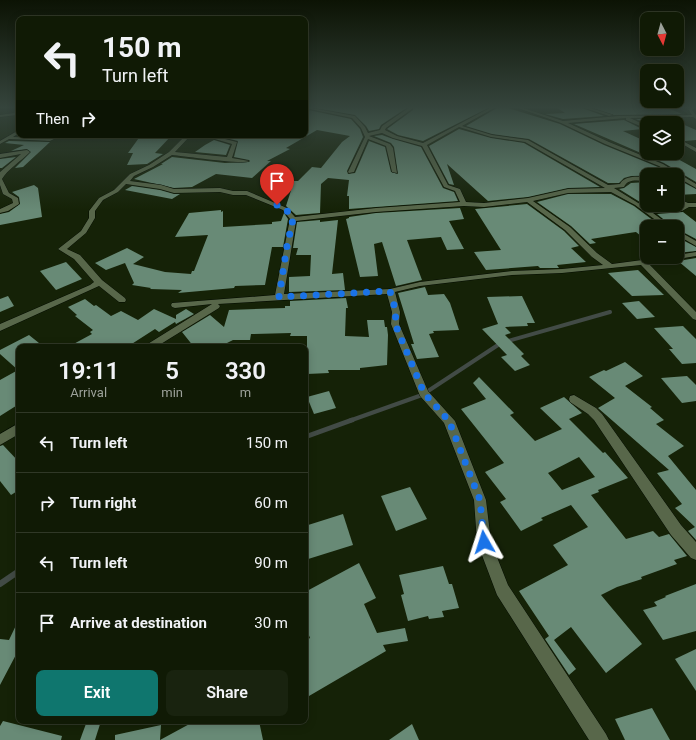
<!DOCTYPE html>
<html lang="en">
<head>
<meta charset="utf-8">
<style>
  body { margin:0; font-family:Roboto,sans-serif; background:#19230f; color:#f1f3f6; height:100vh; display:flex; flex-direction:column; font-size:15px; white-space:nowrap }
  * { box-sizing:border-box; margin:0 }
  p { font-size:13px; color:#9ca19a }
  .icon { flex:none; width:22px; height:22px; fill:none; stroke:currentColor; stroke-width:2; stroke-linecap:round; stroke-linejoin:round }
  .map { position:relative; flex:1; overflow:hidden }
  .drawer { position:absolute; left:16px; top:344px; width:292px; height:380px; display:flex; flex-direction:column; background:#101a05; border-radius:8px; box-shadow:0 2px 10px #0003,0 0 0 1px #303827 }
  .drawer>* { flex:none }
  .guide { position:absolute; left:16px; top:16px; width:292px; height:122px; border-radius:8px; box-shadow:0 2px 10px #0003,0 0 0 1px #303827; background:#101a05; color:#f1f3f6; overflow:hidden }
  .needle { width:26px; rotate:174deg }
  .controls { position:absolute; left:640px; top:12px; display:grid; gap:8px }
  .controls a { display:grid; place-items:center; width:44px; height:44px; border-radius:8px; background:#101a05; box-shadow:0 2px 10px #0003,0 0 0 1px #303827; font-size:20px }
  .pin { position:absolute; display:grid; place-items:center; width:34px; height:34px; color:#fff; margin:-41px -17px; border-radius:50% 50% 50% 0; rotate:-45deg; box-shadow:0 0 4px #0007 }
  .pin .icon { rotate:45deg }
  .me { position:absolute; width:44px; margin:-22px; rotate:354deg; stroke-linejoin:round; filter:drop-shadow(0 0 3px #0008) }
  .turn { display:flex; align-items:center; gap:14px; height:84px; padding:0 20px; font-size:18px }
  .turn .icon { width:52px; height:52px; stroke-width:2.5 }
  .turn b { display:block; font-size:28px; line-height:34px }
  .then { display:flex; align-items:center; height:38px; padding:0 20px; background:#0003; gap:8px; font-size:15px }
  .eta { display:flex; justify-content:space-evenly; align-items:center; height:68px; text-align:center }
  .eta b { font-size:24px; font-weight:600; line-height:28px }
  .button { display:flex; gap:8px; margin-top:auto; padding:8px 20px }
  .button a { flex:1; height:46px; border-radius:8px; background:#0f766e; color:#fff; font-size:16px; font-weight:600; line-height:46px; text-align:center }
  .button a+a { background:#19230f; color:#f1f3f6 }
  ul { padding:0; list-style:none }
  li { display:flex; align-items:center; gap:12px; height:60px; padding:0 20px; border-top:1px solid #303827 }
  li div { flex:1 }
  li b { display:block; font-size:15px }
  li em { font-style:normal }
  .map>svg:first-child { display:block }
</style>
</head>
<body>
<div class="map">
<svg width="696" height="740" viewBox="0 0 696 740">
  <rect width="100%" height="100%" fill="#152207"/>
  <g fill="none" stroke-linecap="round" stroke-linejoin="round">
    <polyline stroke="#424b46" stroke-width="4" points="349,421 422,395 501,343 610,312"/>
    <polyline stroke="#424b46" stroke-width="5" points="305,437 352,420"/>
    <polyline stroke="#424b46" stroke-width="6" points="0,584 19,571"/>
  </g>
  <g fill="#688a76" fill-rule="evenodd">
    <polygon points="318,107 408,107 381,125 379,129 369,131 366,126 355,115 316,108"/>
    <polygon points="414,107 413,107 490,107 423,141 398,135 387,129 413,110"/>
    <polygon points="497,107 505,107 560,124 604,145 658,167 671,175 631,176 624,178 619,183 608,183 529,139 492,134 466,126 497,108"/>
    <polygon points="556,107 581,107 582,108 604,116 563,119 545,114 565,113"/>
    <polygon points="591,107 666,107 682,114 614,115"/>
    <polygon points="308,110 351,119 360,129 363,137 347,171 348,174 355,173 369,141 385,147 391,172 398,174 394,147 391,143 374,136 382,135 393,139 421,147 443,188 454,192 458,201 349,209 349,196 347,196 349,180 328,178 321,184 320,213 296,215 286,206 294,181 298,181 312,167 321,168 342,142 350,136 317,130 286,148 290,149 267,161 271,161 252,178 216,174 192,187 174,188 134,179 163,164 161,164 172,157 225,163 249,162 250,161 249,160 234,157 238,141 222,137 226,135 305,135 305,111"/>
    <polygon points="636,119 671,119 696,130 696,140 685,141 677,137 677,123 647,123 647,124"/>
    <polygon points="624,120 642,129 623,131 647,142 647,153 668,153 679,158 676,158 696,169 696,182 664,163 574,124"/>
    <polygon points="459,129 491,138 524,143 600,187 568,188 528,197 488,201 447,164 454,185 449,184 429,146"/>
    <polygon points="141,135 172,135 155,153 163,154 147,164 127,165 133,153 128,153"/>
    <polygon points="214,140 230,145 226,155 195,152 205,145"/>
    <polygon points="9,141 50,142 23,167 15,168 31,152 27,149 11,151 24,145 5,143"/>
    <polygon points="16,157 2,168 0,168 0,159"/>
    <polygon points="677,179 696,189 696,194 677,195"/>
    <polygon points="647,182 647,205 664,205 666,206 648,207 619,189 624,188 631,183"/>
    <polygon points="34,185 38,188 42,217 0,225 0,214 9,212 20,204 19,197 12,192"/>
    <polygon points="132,186 160,190 174,194 180,194 172,199 125,190"/>
    <polygon points="568,194 611,194 634,206 662,227 647,227 647,241 636,232 629,233 591,239 596,243 590,244 571,226 537,202"/>
    <polygon points="527,204 564,231 579,246 571,248 586,262 557,265 559,268 540,268 538,266 486,270 474,252 501,250 475,209"/>
    <polygon points="460,208 464,219 449,221 464,249 447,250 441,237 407,240 422,280 396,286 382,242 374,244 378,276 360,277 346,219 349,218 349,217 376,213"/>
    <polygon points="221,210 221,212 223,211 223,227 272,224 272,222 281,221 284,213 288,219 283,247 272,247 265,285 235,286 234,288 178,293 182,290 150,289 151,288 132,285 134,283 125,263 106,270 95,263 127,248 144,257 133,264 165,272 191,274 192,271 194,271 208,235 175,237 189,213"/>
    <polygon points="683,212 696,222 696,239 677,229 677,227 673,227 657,214"/>
    <polygon points="320,220 320,222 338,220 332,274 343,273 345,290 289,292 289,277 310,276 311,255 296,255 298,248 293,248 297,222"/>
    <polygon points="677,237 696,247 696,251 677,253"/>
    <polygon points="696,258 696,276 678,261"/>
    <polygon points="66,262 82,279 56,290 40,271"/>
    <polygon points="638,270 664,295 632,296 608,273"/>
    <polygon points="425,287 428,295 444,294 450,303 459,330 433,331 434,333 429,334 439,357 417,359 411,344 414,344 398,293"/>
    <polygon points="8,296 14,306 0,312 0,299"/>
    <polygon points="522,296 535,323 527,323 528,326 505,327 511,333 505,335 524,354 521,356 530,365 515,371 501,357 507,355 482,329 498,324 487,297"/>
    <polygon points="346,298 348,308 346,308 345,336 369,337 367,320 384,320 385,327 387,327 388,335 387,365 360,368 360,370 328,370 329,373 307,374 307,336 290,336 291,333 251,334 250,340 233,340 219,347 194,347 182,332 210,315 224,327 229,310 285,308 285,306 290,306 290,301"/>
    <polygon points="85,299 94,306 96,305 111,316 121,311 138,320 154,309 176,319 176,315 186,309 194,314 176,324 175,322 159,332 155,329 127,347 68,347 92,334 90,332 93,330 75,316 77,315 68,307"/>
    <polygon points="639,301 655,317 637,319 622,303"/>
    <polygon points="683,326 696,339 696,363 682,364 669,349 673,349 654,328"/>
    <polygon points="29,335 44,347 19,347 19,404 0,416 0,380 18,370 0,354 0,350"/>
    <polygon points="625,362 643,376 625,386 652,407 650,408 664,420 656,424 684,446 668,456 696,490 696,540 688,531 695,527 675,508 682,504 657,473 669,470 598,408 615,398 589,377 604,370 606,371"/>
    <polygon points="687,376 696,385 696,401 682,403 661,378"/>
    <path d="M479,377l35,36 -4,2 25,26 27,-12 -22,-21 24,-11 18,16 -13,6 34,34 2,-1 23,26 -30,12 1,2 -8,3 35,44 27,-8 6,6 10,-3 18,22 -13,4 3,4 -36,13 1,2 -25,8 -16,8 41,49 -36,29 -35,-46 -17,13 22,29 -7,6 -24,-36 4,-3 -30,-45 49,-26 -15,-20 35,-18 -17,-22 -30,13 2,2 -22,11 -21,-29 6,-3 -21,-27 19,-9 -43,-54 25,-10 -13,-16zM579,457l16,20 -33,13 -14,-17z"/>
    <polygon points="329,391 336,408 314,414 307,397"/>
    <polygon points="3,445 19,462 19,490 11,495 0,481 0,446"/>
    <polygon points="410,487 427,519 396,531 381,496"/>
    <polygon points="343,514 353,545 305,560 305,526"/>
    <polygon points="359,563 376,598 364,604 377,633 405,628 408,641 383,645 386,651 309,696 305,685 305,641 310,638 305,625 305,592"/>
    <polygon points="443,566 449,584 452,584 459,608 442,611 444,617 429,619 428,616 408,621 401,595 404,594 399,575"/>
    <polygon points="696,584 696,631 663,640 643,610 657,606 654,602 666,597 665,596"/>
    <polygon points="19,619 19,649 0,685 0,639 9,640"/>
    <polygon points="696,649 696,691 675,659"/>
    <polygon points="652,708 670,740 625,740 615,719"/>
    <polygon points="3,721 62,736 61,740 0,740 0,726"/>
    <polygon points="87,721 101,721 95,740 80,740"/>
    <polygon points="195,721 259,721 263,740 115,740 115,735 161,725 160,740"/>
    <polygon points="412,724 419,740 389,740"/>
  </g>
  <g fill="none" stroke-linecap="round" stroke-linejoin="round">
    <g stroke="#030b00" stroke-width="1">
      <g id="minor">
        <path d="M305,107l50,9 10,11 3,6 12,-3 2,-4 28,-19h2v2l-26,19 -1,2 12,6 26,7 61,-32 8,-4h4l-34,19 30,9 36,5 80,45 12,-1c5,-9 17,-7 27,-7v4c-9,0 -19,-3 -23,6l-10,1 34,21 32,-2 3,-2 -6,-3v-4l11,5h8v4h-7l-7,4 -29,2 19,14h-7l-30,-22 -24,-13 -43,1 -35,8 37,26 27,26 15,11 53,-7h12v-2l19,-3v4l-47,8 47,48v8l-3,-1 -52,-54 -79,8 -50,2 -92,11 -25,6 5,20 -1,12 29,67 27,30 31,79 5,42 17,43 98,149 3,6h-20l-92,-145 -20,-53 -3,-42 -30,-77 -24,-27 -29,-72 1,-12 -5,-18 -169,10 2,2 -1,2 -63,39h-12l2,-2 66,-41 -37,4 -3,-1 -1,-2 1,-2 103,-8 15,-76 -7,-9 -37,-15h-13l-13,-3 -46,1 -14,-4 -34,-5 -8,8 -15,8 -8,11v7l-9,15 -19,16 13,6 22,25 23,18 1,2 -1,2h-6l-20,-16 -99,45v-7l90,-39 4,-3 -20,-23 -16,-10 23,-18 8,-13v-7l10,-13 15,-8 16,-16 19,-9 20,-13 17,-17h5l-16,17 52,5 5,-13 -31,-9h8l28,7 -5,16 17,3c-6,4 -65,-5 -77,-6l-19,12 -19,9 -4,5 31,4 13,4 46,-1 13,3h14l40,17 8,9 81,-9 84,-6 -5,-11 -11,-4 -22,-41 -29,-8 -11,-5 -13,3 21,8 3,4 4,25 -5,-1 -6,-26 -18,-7 -14,33 -5,1 -1,-1 17,-35 -4,-9 -9,-10 -47,-10zM459,127l32,10 34,5 80,46 -37,1 -40,9 -44,5 -18,-1 -6,-13 -12,-4 -21,-40zM527,202l38,28 27,27 11,8 -41,4 -50,2 -92,11 -30,7 -106,5 12,-73 80,-9 88,-6 20,1z"/>
        <polygon points="515,107 520,107 563,121 618,116 692,115 688,109 696,107 692,110 696,115 696,119 693,117 630,118 647,126 647,129 626,120 626,118 568,123 609,142 663,164 696,184 696,188 677,177 677,175 674,175 659,166 605,144 561,123"/>
        <polygon points="582,107 587,107 613,115 609,116"/>
        <polygon points="18,109 19,109 19,112 17,115 0,117 0,115 14,113"/>
        <polygon points="19,130 19,133 13,137 49,138 56,135 62,135 50,141 9,139 0,144 0,141"/>
        <polygon points="677,138 696,148 696,152 677,141"/>
        <path d="M27,150l3,2 -1,1c-8,8 -22,17 -27,26l7,14 9,5 1,6 -11,7 -8,2v-4l13,-6 -1,-4 -9,-5 -3,-9v-13l21,-18 -21,4v-4z"/>
        <polygon points="677,230 696,241 696,246 677,235"/>
        <polygon points="574,395 596,408 602,414 681,525 696,542 696,560 691,558 671,535 594,420 588,414 570,402 569,399 570,396"/>
        <polygon points="19,423 19,434 0,445 0,434"/>
      </g>
    </g>
    <use href="#minor" fill="#58674a" fill-rule="evenodd"/>
  </g>
  <linearGradient id="sky" x2="0" y2="1"><stop stop-color="#0c1304"/><stop offset="0.51" stop-color="#35443c"/><stop offset="1" stop-color="#35443c" stop-opacity="0"/></linearGradient>
  <rect width="696" height="210" fill="url(#sky)"/>
  <g fill="none" stroke-linecap="round" stroke-linejoin="round">
    <polyline stroke="#1a73e8" stroke-width="7" stroke-dasharray="0 12.6" points="277,205 285,208 293,219 287,246 279,297 390,291 396,312 395,324 424,393 449,421 480,500 484,542"/>
  </g>
</svg>
<div class="controls">
<a><svg class="needle" viewBox="-14 -14 28 28"><path d="M0-13l5 13h-10z" fill="#e53935"/><path d="M0 13l5-13h-10z" fill="#9ca19a"/></svg></a>
<a><svg class="icon" aria-label="search" viewBox="0 0 24 24"><circle cx="10" cy="10" r="6"/><path d="M15 15l6 6"/></svg></a>
<a><svg class="icon" aria-label="layers" viewBox="0 0 24 24"><path d="M12 4l9 5-9 5-9-5zM3 14l9 5 9-5"/></svg></a>
<a>+</a>
<a>−</a>
</div>
<div class="pin" style="left:277px;top:205px;background:#d93025"><svg class="icon" aria-label="arrive" viewBox="0 0 24 24"><path d="M6 21V4h12l-3 4 3 4H6"/></svg></div>
<svg class="me" style="left:484px;top:542px" viewBox="-20 -20 40 40"><path d="M0-17L14 15 0 8-14 15z" fill="#1a73e8" stroke="#fff" stroke-width="4"/></svg>
<div class="guide">
<div class="turn"><svg class="icon" aria-label="left" viewBox="0 0 24 24"><path d="M17 20v-9H6M10 6l-5 5 5 5"/></svg><div><b>150 m</b>Turn left</div></div>
<div class="then">Then<svg class="icon" aria-label="right" viewBox="0 0 24 24"><path d="M7 20v-9h11M14 6l5 5-5 5"/></svg></div>
</div>
<section class="drawer">
<div class="eta">
<div><b>19:11</b><p>Arrival</p></div>
<div><b>5</b><p>min</p></div>
<div><b>330</b><p>m</p></div>
</div>
<ul>
<li><svg class="icon" aria-label="left" viewBox="0 0 24 24"><path d="M17 20v-9H6M10 6l-5 5 5 5"/></svg><div><b>Turn left</b></div><em>150 m</em></li>
<li><svg class="icon" aria-label="right" viewBox="0 0 24 24"><path d="M7 20v-9h11M14 6l5 5-5 5"/></svg><div><b>Turn right</b></div><em>60 m</em></li>
<li><svg class="icon" aria-label="left" viewBox="0 0 24 24"><path d="M17 20v-9H6M10 6l-5 5 5 5"/></svg><div><b>Turn left</b></div><em>90 m</em></li>
<li><svg class="icon" aria-label="arrive" viewBox="0 0 24 24"><path d="M6 21V4h12l-3 4 3 4H6"/></svg><div><b>Arrive at destination</b></div><em>30 m</em></li>
</ul>
<div class="button"><a>Exit</a><a>Share</a></div>
</section>
</div>
</body>
</html>
